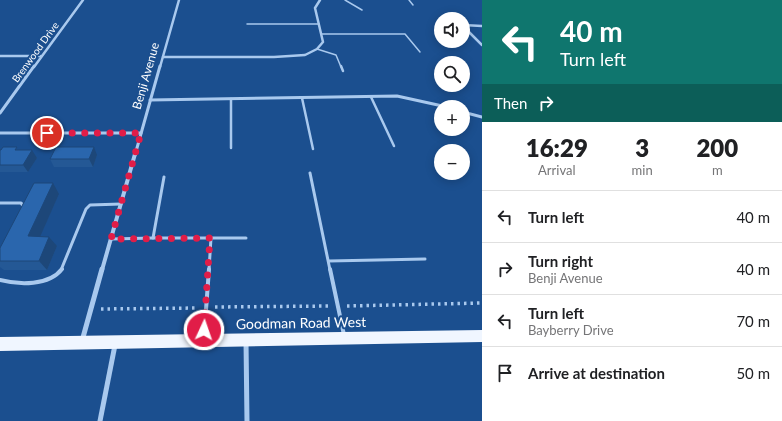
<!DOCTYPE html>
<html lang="en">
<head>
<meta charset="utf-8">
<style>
  body { margin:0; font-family:Lato,sans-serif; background:#f2f2f2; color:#202124; height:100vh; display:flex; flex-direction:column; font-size:15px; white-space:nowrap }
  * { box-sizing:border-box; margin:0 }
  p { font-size:13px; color:#757577 }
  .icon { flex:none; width:22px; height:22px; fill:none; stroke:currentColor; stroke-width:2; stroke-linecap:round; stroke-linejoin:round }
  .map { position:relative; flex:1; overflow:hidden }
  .details { display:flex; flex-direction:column; background:#fff; width:300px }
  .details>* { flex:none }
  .guide { background:#0f766e; color:#fff; overflow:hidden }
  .controls { position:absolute; left:434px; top:12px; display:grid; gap:8px }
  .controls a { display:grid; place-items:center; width:36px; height:36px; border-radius:50%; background:#fff; box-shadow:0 2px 10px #0003; font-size:20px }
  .pin { position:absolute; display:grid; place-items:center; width:34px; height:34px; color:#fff; margin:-17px; border:2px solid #fff; border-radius:50%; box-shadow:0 1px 4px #0007 }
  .me { position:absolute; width:44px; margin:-22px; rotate:3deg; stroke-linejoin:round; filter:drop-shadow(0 0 3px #0008) }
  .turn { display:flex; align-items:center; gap:14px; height:84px; padding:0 12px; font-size:18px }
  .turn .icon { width:52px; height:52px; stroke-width:2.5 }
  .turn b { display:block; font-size:28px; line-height:34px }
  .then { display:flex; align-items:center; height:38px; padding:0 12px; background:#0003; gap:8px; font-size:15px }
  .eta { display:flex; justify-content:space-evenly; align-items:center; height:68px; text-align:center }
  .eta b { font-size:24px; font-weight:800; line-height:28px }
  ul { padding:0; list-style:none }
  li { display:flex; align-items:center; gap:12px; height:52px; padding:0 12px; border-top:1px solid #e0e0e0 }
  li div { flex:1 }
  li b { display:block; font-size:15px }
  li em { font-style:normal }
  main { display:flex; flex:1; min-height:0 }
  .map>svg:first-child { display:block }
</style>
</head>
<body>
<main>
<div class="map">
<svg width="482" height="421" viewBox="0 0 482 421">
  <rect width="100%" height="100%" fill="#1b4f8f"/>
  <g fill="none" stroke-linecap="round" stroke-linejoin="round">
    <g stroke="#a9c9ee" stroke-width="3.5" stroke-dasharray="2.5 4" stroke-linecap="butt">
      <polyline points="347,306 482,303"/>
      <polyline points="215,307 330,306"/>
      <polyline points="101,309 198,308"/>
    </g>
    <g stroke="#a9c9ee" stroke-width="1.5">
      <polyline points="345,0 362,10"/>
      <polyline points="409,0 413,5"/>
      <polyline points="247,24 319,24"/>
      <polyline points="321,34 405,34 420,52"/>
      <polyline points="317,49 336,55 341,67"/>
    </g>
    <g stroke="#a9c9ee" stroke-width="2.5">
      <polyline points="341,66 343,71"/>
      <polyline points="371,97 394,146"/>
      <polyline points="302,98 313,149"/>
      <polyline points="231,99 231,148"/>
    </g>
    <g stroke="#a9c9ee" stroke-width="3">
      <polyline points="310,173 330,270"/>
      <polyline points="164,177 153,238 211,238 209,270"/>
      <polyline points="0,203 21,203 24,207"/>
      <polyline points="211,238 246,238"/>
      <polyline points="111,239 153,238"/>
      <polyline points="329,261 425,259"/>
      <polyline points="61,270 86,209 90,205 121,204"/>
    </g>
    <g stroke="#a9c9ee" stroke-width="4">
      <polyline points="330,269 344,335"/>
      <path d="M0,280c19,5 49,6 62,-11"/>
      <polyline points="204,337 209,269"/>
    </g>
    <g stroke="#a9c9ee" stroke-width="2.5">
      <polyline points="450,14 456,19"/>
      <polyline points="463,25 482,26"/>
      <polyline points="463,26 482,45"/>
      <polyline points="0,56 41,56"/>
      <polyline points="163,57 274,57 305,55 317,49 323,42 315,8 320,0"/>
      <polyline points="34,67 83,0"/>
      <polyline points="160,67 179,0"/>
    </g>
    <g stroke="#a9c9ee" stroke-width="3">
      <polyline points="150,100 397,96 447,107"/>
      <polyline points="463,112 482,117"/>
      <polyline points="0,113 34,66"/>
      <polyline points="0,133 141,133"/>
      <polyline points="135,155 160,66"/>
    </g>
    <polyline stroke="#a9c9ee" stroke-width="4" points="102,270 135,154"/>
    <g stroke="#a9c9ee" stroke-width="5">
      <polyline points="82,341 102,269"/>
      <polyline points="246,341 247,421"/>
      <polyline points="100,421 115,345"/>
    </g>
    <polygon fill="#f0f6ff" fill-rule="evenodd" points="482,330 482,342 0,351 0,337"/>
  </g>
  <g fill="#245895">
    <polygon points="0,150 19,150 37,158 28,172 0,172"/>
    <polygon points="97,155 93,167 54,167 50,159"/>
    <polygon points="59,194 40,236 57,246 47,270 4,270 0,267 0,248"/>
  </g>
  <g fill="#1d4779">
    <polygon points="94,147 97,155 93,167 89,159"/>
    <polygon points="32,150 37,158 28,172 23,165"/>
    <polygon points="53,183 59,194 36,246 28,236"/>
    <polygon points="49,237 57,246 47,270 39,261"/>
  </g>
  <g fill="#2a66ad" stroke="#1d4779">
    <polygon points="3,147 17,147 15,150 32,150 23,165 0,165 0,150 1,150"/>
    <polygon points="56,147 94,147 89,159 50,159"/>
    <polygon points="34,183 53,183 28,236 49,237 39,261 0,261 0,248"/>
  </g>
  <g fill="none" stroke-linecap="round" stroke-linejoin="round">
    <polyline stroke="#e11d48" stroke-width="7" stroke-dasharray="0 12.6" points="47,133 141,133 111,239 210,238 204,330"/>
  </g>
  <g text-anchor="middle" stroke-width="4" stroke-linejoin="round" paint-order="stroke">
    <g font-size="10" fill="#fff" stroke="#1b4f8f">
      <text transform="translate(35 52) rotate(-54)" y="4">Brenwood Drive</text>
    </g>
    <g font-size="12" fill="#fff" stroke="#1b4f8f">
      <text transform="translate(146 76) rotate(-74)" y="4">Benji Avenue</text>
    </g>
    <g font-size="14" fill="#fff" stroke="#1b4f8f">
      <text transform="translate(301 323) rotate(-1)" y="5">Goodman Road West</text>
    </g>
  </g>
</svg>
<div class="controls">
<a><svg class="icon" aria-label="sound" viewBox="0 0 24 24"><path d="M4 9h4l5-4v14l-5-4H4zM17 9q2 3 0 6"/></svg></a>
<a><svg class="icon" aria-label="search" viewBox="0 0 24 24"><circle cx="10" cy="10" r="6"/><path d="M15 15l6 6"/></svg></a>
<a>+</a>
<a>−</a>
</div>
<div class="pin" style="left:47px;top:133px;background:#d93025"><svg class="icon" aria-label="arrive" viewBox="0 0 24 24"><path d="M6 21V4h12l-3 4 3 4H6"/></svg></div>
<svg class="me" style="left:204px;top:330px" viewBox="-20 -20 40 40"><circle r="17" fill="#e11d48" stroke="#fff" stroke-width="3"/><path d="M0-11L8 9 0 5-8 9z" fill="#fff"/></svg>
</div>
<section class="details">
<div class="guide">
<div class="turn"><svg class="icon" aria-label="left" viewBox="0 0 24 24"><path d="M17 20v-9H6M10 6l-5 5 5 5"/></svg><div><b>40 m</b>Turn left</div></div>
<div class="then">Then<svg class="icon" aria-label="right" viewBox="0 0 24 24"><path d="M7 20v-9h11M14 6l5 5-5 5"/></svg></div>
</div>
<div class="eta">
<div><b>16:29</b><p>Arrival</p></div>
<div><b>3</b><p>min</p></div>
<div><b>200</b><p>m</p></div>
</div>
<ul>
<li><svg class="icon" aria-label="left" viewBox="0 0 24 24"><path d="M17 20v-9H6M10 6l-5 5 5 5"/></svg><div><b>Turn left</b></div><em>40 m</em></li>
<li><svg class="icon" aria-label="right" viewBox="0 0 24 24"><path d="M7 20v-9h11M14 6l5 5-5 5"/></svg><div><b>Turn right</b><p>Benji Avenue</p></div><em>40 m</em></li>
<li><svg class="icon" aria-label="left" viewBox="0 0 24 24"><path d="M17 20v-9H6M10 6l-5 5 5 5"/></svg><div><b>Turn left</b><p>Bayberry Drive</p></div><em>70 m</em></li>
<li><svg class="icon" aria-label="arrive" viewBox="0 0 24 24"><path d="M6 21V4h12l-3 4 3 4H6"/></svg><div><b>Arrive at destination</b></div><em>50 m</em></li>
</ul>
</section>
</main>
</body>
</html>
